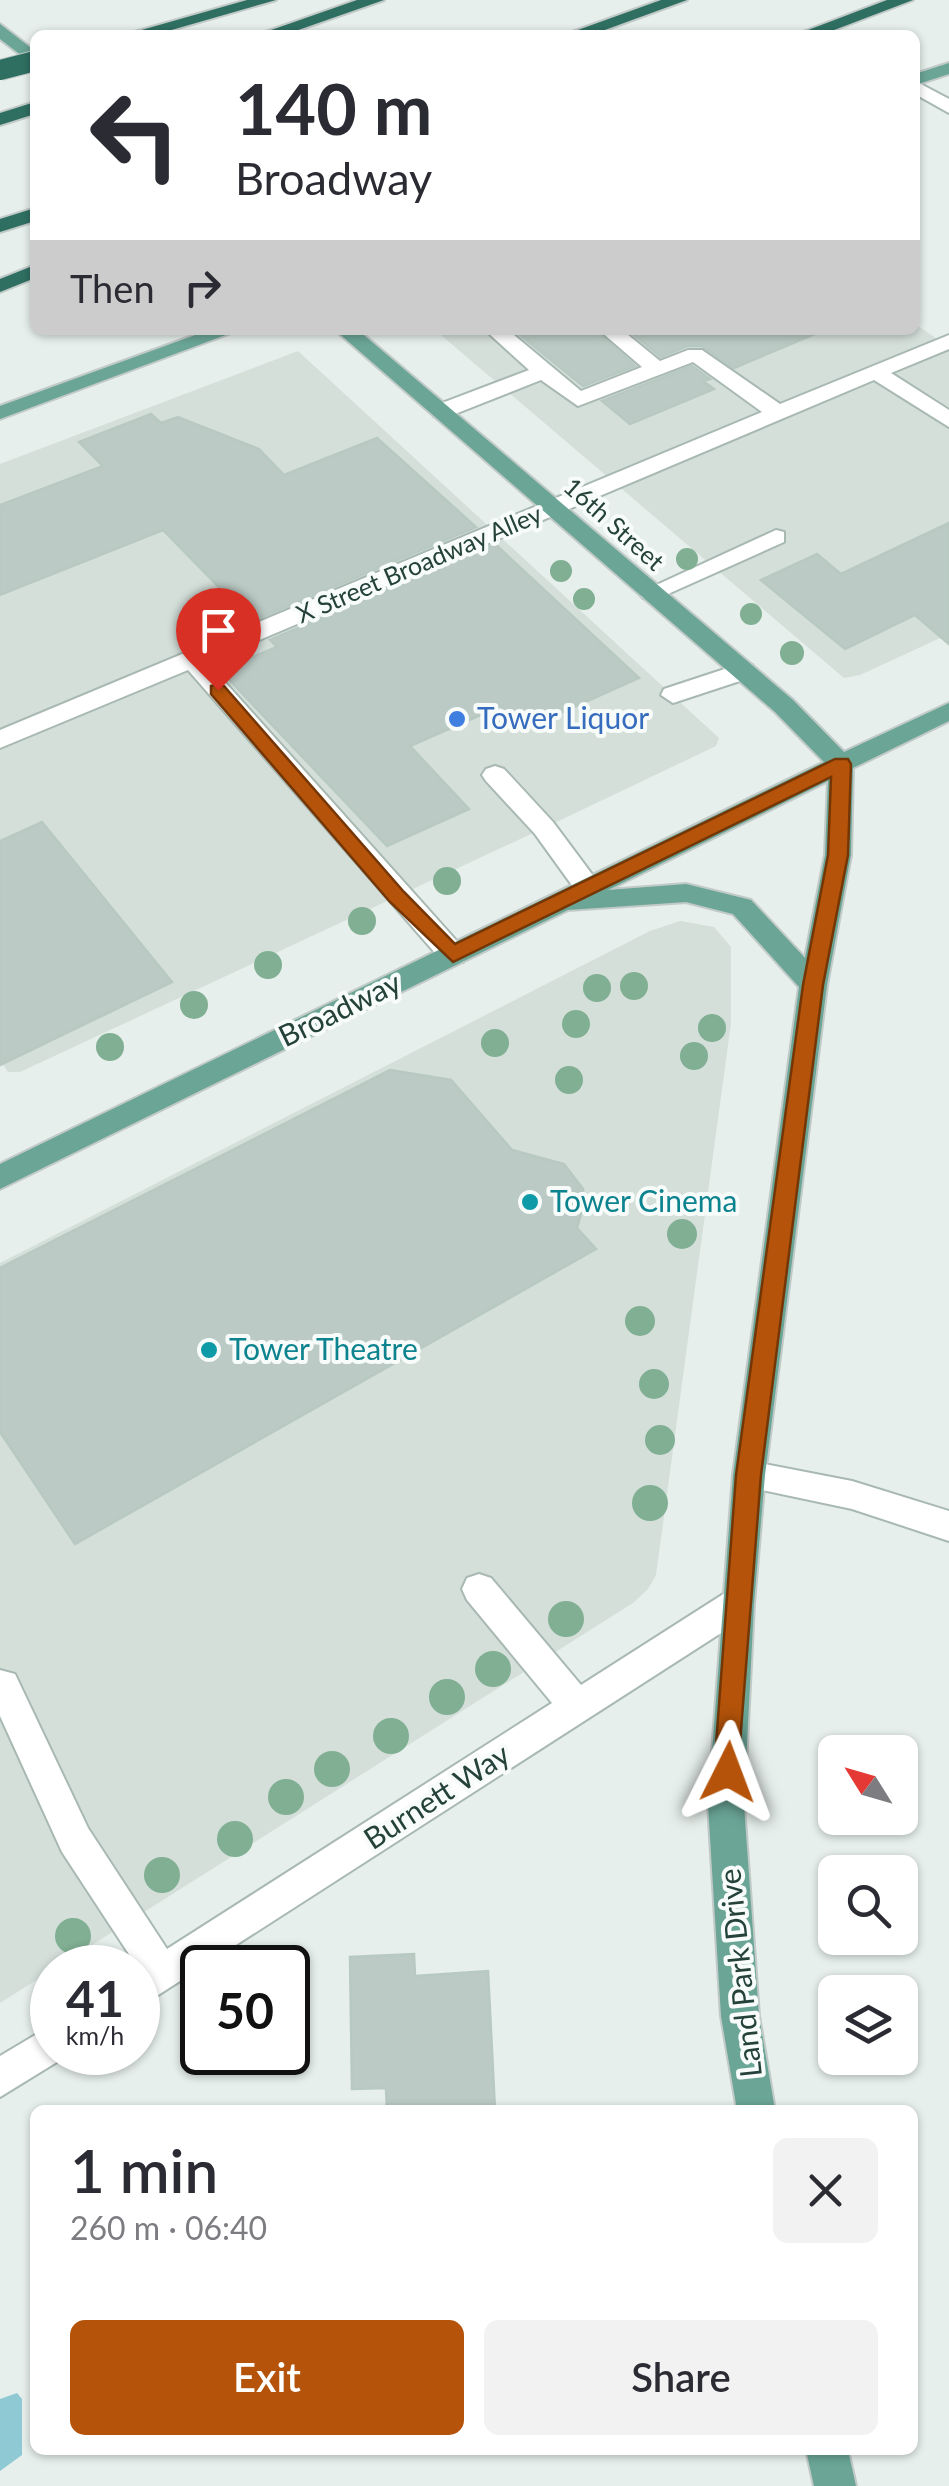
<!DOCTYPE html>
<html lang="en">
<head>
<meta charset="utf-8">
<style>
  body { margin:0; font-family:Lato,sans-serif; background:#f2f2f3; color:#2b2b33; height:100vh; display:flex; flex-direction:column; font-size:38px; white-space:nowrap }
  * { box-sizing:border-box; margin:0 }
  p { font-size:32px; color:#7c7c81 }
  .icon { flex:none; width:55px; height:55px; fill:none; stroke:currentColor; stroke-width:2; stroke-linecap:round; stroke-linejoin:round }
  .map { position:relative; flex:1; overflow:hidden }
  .panel { position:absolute; left:30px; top:2105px; width:888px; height:350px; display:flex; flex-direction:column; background:#fff; border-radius:15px; box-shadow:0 2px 8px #0004 }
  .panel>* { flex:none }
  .hud { position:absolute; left:30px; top:30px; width:890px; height:305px; border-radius:15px; box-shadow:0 2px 8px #0004; background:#fff; color:#2b2b33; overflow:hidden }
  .needle { width:65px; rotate:307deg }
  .controls { position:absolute; left:818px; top:1735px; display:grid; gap:20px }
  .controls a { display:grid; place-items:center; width:100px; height:100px; border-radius:15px; background:#fff; box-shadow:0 2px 8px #0004; font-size:50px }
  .speed { position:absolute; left:30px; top:1945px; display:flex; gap:20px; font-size:50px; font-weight:700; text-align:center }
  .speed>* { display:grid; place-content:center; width:130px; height:130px; border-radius:50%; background:#fff; box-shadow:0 2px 8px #0004; line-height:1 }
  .speed small { font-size:25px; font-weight:400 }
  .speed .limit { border:5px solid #111; border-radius:15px; background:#fff; color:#111 }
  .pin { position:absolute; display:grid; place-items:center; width:85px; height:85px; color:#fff; margin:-102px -42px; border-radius:50% 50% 50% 0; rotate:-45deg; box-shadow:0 0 10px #0007 }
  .pin .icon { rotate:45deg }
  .me { position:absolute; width:110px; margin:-55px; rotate:3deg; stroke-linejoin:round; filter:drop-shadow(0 0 8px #0008) }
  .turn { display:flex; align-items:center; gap:35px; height:210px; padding:0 40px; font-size:45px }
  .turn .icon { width:130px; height:130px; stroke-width:2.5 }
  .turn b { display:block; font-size:70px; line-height:85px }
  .then { display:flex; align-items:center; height:95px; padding:0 40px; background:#0003; gap:20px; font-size:38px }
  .round { display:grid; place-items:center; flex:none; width:105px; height:105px; border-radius:15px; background:#f2f2f3 }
  .head { display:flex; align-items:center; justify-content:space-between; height:170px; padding:0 40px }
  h1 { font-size:60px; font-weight:600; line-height:75px }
  .button { display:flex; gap:20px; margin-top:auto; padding:20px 40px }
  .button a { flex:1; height:115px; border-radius:15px; background:#b45309; color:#fff; font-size:40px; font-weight:600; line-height:115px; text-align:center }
  .button a+a { background:#f2f2f3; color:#2b2b33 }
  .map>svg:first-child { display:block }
</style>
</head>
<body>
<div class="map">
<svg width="949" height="2486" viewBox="0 0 949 2486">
  <rect width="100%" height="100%" fill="#e6efeb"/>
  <g fill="#d4dfda">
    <polygon points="915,324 943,343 949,341 949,634 860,675 844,678 435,330 915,330"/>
    <polygon points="298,351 719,738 716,746 544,828 20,1072 8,1072 0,1060 0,464"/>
    <polygon points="680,921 714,927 731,947 731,1023 656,1575 648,1589 633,1603 0,2003 0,1263 650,931"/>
  </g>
  <polygon fill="#8ec9d4" points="17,2393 22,2399 22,2455 0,2471 0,2399"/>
  <g fill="#bbcac4" stroke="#b8c9c2" stroke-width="2.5">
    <polygon points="514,330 595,330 635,366 583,386"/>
    <polygon points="628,330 824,330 734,368 702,346 687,346 661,357"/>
    <polygon points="692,366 710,379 703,381 714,389 630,424 602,401"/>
    <polygon points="151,414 161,423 178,417 259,449 284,475 377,438 476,527 252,621 163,530 0,595 0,505 103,466 79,442"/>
    <polygon points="949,523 949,644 915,615 845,649 761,580 817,554 841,574"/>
    <polygon points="495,544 639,678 525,729 501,706 410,746 469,809 387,846 220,670 277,647 270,640"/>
    <polygon points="42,822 172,982 0,1065 0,841"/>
    <polygon points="390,1070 451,1080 512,1150 564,1164 583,1189 584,1204 577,1228 596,1249 75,1544 0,1432 0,1268"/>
    <polygon points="414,1954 415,1976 488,1971 495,2110 387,2110 386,2088 352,2089 350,1957"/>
  </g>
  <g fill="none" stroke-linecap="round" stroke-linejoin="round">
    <g stroke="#a8b8b2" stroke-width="4">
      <g id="minor">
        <polygon points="915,81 949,99 949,113 915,94"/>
        <polygon points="485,330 508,330 581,391 642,367 599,330 622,330 660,361 688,350 702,350 780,404 949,335 949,349 891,373 949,410 949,427 874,380 207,662 463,948 467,955 463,962 443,962 188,670 0,748 0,730 762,412 693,362 578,406 541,380 450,416 434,416 434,406 529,370"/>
        <polygon points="776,530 784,532 784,542 659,598 643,598 639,593"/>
        <polygon points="743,663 752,665 755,671 752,677 673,703 661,695 664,689"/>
        <polygon points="495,766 504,769 553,822 597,881 601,888 597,895 579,895 535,834 486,781 482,775 486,769"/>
        <polygon points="749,1461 852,1481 949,1511 949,1541 852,1509 738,1485 733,1475 738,1465"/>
        <polygon points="479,1574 491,1578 581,1685 725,1593 737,1589 749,1593 754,1604 749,1615 138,2008 138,1968 62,1852 0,1716 0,1670 15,1674 88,1828 167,1949 552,1703 467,1600 462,1589 467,1578"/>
        <polygon points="52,2025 52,2052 68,2052 65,2057 0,2097 0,2056"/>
      </g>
    </g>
    <g stroke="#c2cac8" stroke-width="4">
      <g id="major">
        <polygon points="0,24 35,51 35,66 0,39"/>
        <polygon points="949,63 949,74 915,85 915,74"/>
        <polygon points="209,330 239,330 0,419 0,406"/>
        <path d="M335,330h23l435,370 51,52 105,-49v18l-96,47 -2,87 -24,130 -62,490 -11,129 -10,201 15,211 16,94h-38l-16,-94 -13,-211 25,-330 66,-488 -66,-73 -47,-12 -118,8 -568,279v-25l824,-402 -49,-50zM828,781l-3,74 -20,103 -54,-58 -65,-16 -78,6z"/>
        <polygon points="806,2450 848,2450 856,2486 814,2486"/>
      </g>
    </g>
    <g stroke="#c2cac8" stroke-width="4">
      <g id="highway">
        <polygon points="247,0 276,0 154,35 124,35"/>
        <polygon points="357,0 384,0 284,35 257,35"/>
        <polygon points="661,0 687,0 591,35 564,35"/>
        <polygon points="887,0 913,0 821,35 795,35"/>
        <polygon points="35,102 35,114 0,125 0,113"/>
        <polygon points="35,208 35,221 0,232 0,219"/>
        <polygon points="35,265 35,278 0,292 0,279"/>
      </g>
    </g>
    <use href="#minor" fill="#fff" fill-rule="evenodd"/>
    <use href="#major" fill="#6aa596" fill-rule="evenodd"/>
    <use href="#highway" fill="#2f6f62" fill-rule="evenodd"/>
    <g stroke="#c2cac8" stroke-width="22" stroke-linecap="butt">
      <polyline id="highway-bridge" points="0,70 35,61"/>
    </g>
    <use href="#highway-bridge" stroke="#2f6f62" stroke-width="20"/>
  </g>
  <g fill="#80af93">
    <circle cx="687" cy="559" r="11"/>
    <circle cx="561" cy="571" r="11"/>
    <circle cx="584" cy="599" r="11"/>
    <circle cx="751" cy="614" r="11"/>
    <circle cx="792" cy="653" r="12"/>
    <circle cx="447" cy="881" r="14"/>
    <circle cx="362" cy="921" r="14"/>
    <circle cx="268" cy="965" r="14"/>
    <circle cx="634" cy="986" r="14"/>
    <circle cx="597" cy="988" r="14"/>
    <circle cx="194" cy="1005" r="14"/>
    <circle cx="576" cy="1024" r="14"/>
    <circle cx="712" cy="1028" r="14"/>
    <circle cx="495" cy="1043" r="14"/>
    <circle cx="110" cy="1047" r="14"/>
    <circle cx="694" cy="1056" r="14"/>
    <circle cx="569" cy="1080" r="14"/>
    <circle cx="682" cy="1234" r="15"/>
    <circle cx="640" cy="1321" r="15"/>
    <circle cx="654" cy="1384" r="15"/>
    <circle cx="660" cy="1440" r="15"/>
    <circle cx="650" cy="1503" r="18"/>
    <circle cx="566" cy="1619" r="18"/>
    <circle cx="493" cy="1669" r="18"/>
    <circle cx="447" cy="1697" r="18"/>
    <circle cx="391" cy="1736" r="18"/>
    <circle cx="332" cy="1769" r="18"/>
    <circle cx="286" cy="1797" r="18"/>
    <circle cx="235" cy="1839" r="18"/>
    <circle cx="162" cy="1875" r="18"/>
    <circle cx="73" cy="1936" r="18"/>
  </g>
  <polygon fill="#b45309" stroke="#753606" stroke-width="2.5" points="218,684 224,686 404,892 455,944 835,759 848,759 851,764 848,855 823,985 761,1475 737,1781 728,1784 718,1781 714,1772 736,1475 803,985 828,855 831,777 453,962 390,902 211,694 211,686"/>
  <circle fill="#3f7fe0" stroke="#f7fbf9" stroke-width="4" cx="457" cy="719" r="10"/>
  <g fill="#0f9aa8" stroke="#f7fbf9" stroke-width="4">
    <circle cx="530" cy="1202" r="10"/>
    <circle cx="209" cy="1350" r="10"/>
  </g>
  <g text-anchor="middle" stroke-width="8" stroke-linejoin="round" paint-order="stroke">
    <g font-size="25" fill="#24423a" stroke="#f7fbf9">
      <text transform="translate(614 524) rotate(42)" y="9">16th Street</text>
      <text transform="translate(419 564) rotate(-23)" y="9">X Street Broadway Alley</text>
    </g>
    <g font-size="30" fill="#366cbe" stroke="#f7fbf9" text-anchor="start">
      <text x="477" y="729">Tower Liquor</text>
    </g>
    <g font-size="30" fill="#24423a" stroke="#f7fbf9">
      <text transform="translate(340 1010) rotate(-26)" y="10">Broadway</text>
      <text transform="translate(437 1797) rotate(-33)" y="10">Burnett Way</text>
      <text transform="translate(741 1973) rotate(-96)" y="10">Land Park Drive</text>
    </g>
    <g font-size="30" fill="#0d838f" stroke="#f7fbf9" text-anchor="start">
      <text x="550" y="1212">Tower Cinema</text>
      <text x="229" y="1360">Tower Theatre</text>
    </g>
  </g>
</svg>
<div class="controls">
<a><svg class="needle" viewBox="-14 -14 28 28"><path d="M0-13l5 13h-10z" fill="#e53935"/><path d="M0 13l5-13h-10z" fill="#7c7c81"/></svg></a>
<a><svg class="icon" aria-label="search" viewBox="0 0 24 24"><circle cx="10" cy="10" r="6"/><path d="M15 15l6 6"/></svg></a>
<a><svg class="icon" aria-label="layers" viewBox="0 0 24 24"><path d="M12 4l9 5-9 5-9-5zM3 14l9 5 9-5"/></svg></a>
</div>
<div class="speed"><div>41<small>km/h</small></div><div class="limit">50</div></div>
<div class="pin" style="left:218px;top:690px;background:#d93025"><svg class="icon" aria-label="arrive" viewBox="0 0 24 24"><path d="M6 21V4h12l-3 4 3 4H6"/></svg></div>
<svg class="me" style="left:728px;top:1772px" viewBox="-20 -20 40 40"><path d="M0-17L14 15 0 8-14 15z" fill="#b45309" stroke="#fff" stroke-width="4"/></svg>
<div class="hud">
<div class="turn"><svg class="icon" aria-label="left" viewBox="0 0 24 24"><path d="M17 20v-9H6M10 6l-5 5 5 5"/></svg><div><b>140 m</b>Broadway</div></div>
<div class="then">Then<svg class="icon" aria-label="right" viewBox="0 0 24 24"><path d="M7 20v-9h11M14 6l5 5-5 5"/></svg></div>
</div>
<section class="panel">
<div class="head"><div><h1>1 min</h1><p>260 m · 06:40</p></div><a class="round"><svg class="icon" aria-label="close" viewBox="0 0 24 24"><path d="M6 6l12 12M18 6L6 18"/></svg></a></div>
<div class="button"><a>Exit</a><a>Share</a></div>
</section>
</div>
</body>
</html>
